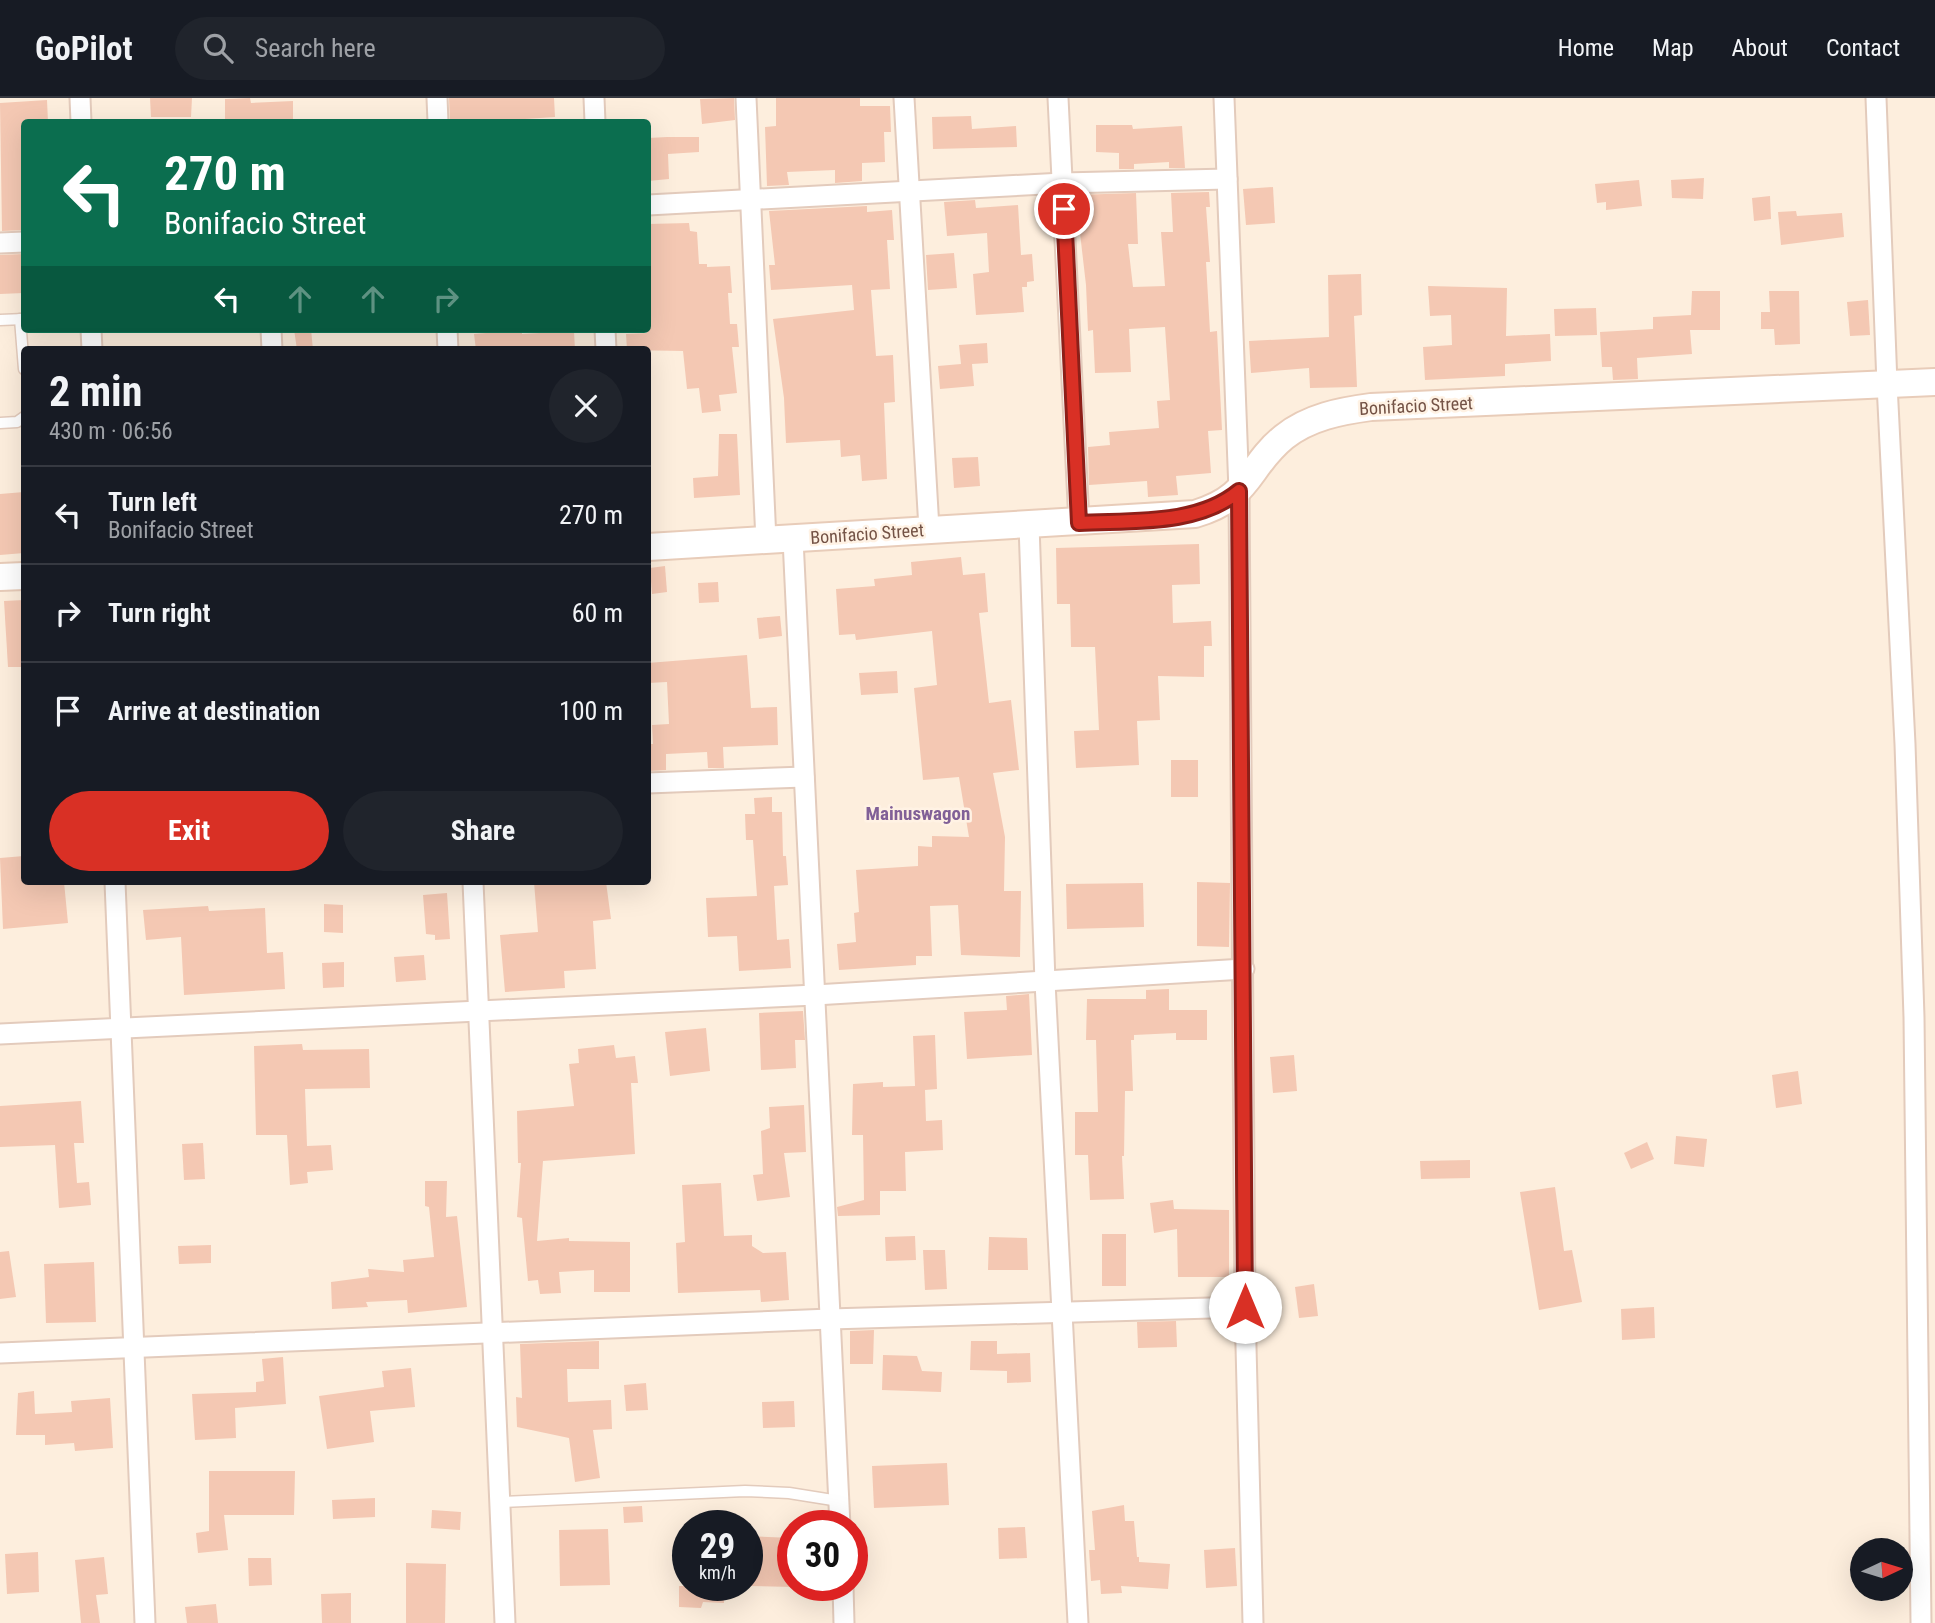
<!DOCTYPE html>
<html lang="en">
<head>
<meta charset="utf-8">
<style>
  body { margin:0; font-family:"Roboto Condensed",sans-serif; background:#20242c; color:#f1f3f6; height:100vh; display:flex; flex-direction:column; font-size:26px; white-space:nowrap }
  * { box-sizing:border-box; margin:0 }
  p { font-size:23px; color:#9ea1a6 }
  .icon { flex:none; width:38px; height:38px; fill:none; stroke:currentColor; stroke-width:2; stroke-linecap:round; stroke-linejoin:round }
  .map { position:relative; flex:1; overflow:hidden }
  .side { position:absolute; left:21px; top:248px; width:630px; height:539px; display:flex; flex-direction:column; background:#171b24; border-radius:7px; box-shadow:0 7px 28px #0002 }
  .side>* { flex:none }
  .banner { position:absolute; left:21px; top:21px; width:630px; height:214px; border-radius:7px; box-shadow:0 7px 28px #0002; background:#0b6e4f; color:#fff; overflow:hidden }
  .needle { width:46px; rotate:86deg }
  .fabs { position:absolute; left:1850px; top:1440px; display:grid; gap:14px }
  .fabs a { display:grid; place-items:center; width:63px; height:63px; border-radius:50%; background:#171b24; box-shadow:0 7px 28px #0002; font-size:35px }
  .speed { position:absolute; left:672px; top:1412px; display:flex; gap:14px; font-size:35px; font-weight:700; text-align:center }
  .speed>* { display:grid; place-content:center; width:91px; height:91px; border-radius:50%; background:#171b24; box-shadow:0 7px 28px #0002; line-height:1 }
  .speed small { font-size:18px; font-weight:400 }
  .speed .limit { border:10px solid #d22; background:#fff; color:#111 }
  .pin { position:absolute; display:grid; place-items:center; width:60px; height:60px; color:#fff; margin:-30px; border:4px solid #fff; border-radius:50%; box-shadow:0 2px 7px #0007 }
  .me { position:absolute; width:77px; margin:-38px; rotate:0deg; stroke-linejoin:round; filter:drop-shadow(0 0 5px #0008) }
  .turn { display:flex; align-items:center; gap:24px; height:147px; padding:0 28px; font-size:32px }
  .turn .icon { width:91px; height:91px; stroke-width:2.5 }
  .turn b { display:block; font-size:49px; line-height:60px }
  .lanes { display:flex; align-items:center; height:66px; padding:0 28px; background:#0003; justify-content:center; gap:35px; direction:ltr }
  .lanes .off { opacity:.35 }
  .round { display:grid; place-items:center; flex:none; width:74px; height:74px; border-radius:37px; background:#20242c }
  .head { display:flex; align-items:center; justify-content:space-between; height:119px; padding:0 28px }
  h1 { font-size:42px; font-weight:700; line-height:52px }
  .button { display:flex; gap:14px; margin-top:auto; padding:14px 28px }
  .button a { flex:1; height:80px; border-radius:42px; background:#d93025; color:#fff; font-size:28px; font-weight:700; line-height:80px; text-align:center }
  .button a+a { background:#20242c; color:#f1f3f6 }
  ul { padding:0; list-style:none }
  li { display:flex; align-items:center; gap:21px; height:98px; padding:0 28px; border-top:2px solid #363941 }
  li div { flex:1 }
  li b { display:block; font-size:26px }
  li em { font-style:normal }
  header { display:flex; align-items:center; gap:42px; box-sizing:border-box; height:98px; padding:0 35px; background:#171b24; border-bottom:2px solid #363941 }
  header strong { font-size:33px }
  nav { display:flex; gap:38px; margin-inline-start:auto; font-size:24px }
  .search { width:490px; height:63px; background:#20242c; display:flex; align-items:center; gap:18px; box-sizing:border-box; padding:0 24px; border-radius:38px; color:#9ea1a6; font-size:26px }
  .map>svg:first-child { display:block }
</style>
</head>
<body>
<header>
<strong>GoPilot</strong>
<div class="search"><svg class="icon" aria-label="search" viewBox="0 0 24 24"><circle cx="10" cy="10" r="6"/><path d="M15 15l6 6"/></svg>Search here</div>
<nav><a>Home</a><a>Map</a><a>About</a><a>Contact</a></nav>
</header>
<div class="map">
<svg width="1935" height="1525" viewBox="0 0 1935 1525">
  <rect width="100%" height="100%" fill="#fdeedd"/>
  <g fill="#f4c8b3">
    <polygon points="150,0 192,0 191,19 151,19"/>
    <polygon points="250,0 251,5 293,3 293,21 225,24 225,1"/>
    <polygon points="449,0 554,0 555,19 510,22 510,24 450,24"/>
    <polygon points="734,0 735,22 702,26 700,1"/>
    <polygon points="776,0 860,0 860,8 890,8 891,34 884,34 885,64 862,65 862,83 835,85 835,72 787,74 789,87 767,88 765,29 776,28"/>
    <polygon points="47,2 48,24 24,24 24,132 2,133 0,5"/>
    <polygon points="971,18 972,31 1016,28 1017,49 933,51 932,19"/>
    <polygon points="1096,27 1132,27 1133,31 1182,28 1185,70 1169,70 1169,64 1134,66 1134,71 1119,71 1119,55 1096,54"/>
    <polygon points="667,39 699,39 699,54 668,56 669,81 648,83 648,40"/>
    <polygon points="1704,80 1703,101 1672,100 1671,82"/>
    <polygon points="1639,82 1642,108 1606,112 1606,104 1597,105 1595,86"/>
    <polygon points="1273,89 1275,125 1246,127 1243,91"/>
    <polygon points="1209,94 1210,109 1206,109 1210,164 1206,164 1210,234 1217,233 1222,332 1208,333 1211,375 1176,378 1178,397 1148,399 1147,383 1089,387 1088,349 1110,347 1109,334 1159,330 1157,303 1170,302 1165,229 1129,231 1131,274 1095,275 1093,232 1088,233 1086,187 1080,135 1077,135 1075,97 1136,95 1138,146 1128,146 1133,189 1165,188 1161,134 1173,134 1171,95"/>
    <polygon points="1770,98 1771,121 1754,123 1752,100"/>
    <polygon points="975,102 976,110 1018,107 1021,157 1032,156 1034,183 1027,184 1027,189 1022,189 1024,214 976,217 973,176 989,174 987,135 947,138 944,104"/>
    <polygon points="867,108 867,114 892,112 894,142 887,142 890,191 871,192 876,258 893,257 895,304 884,305 887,381 862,383 860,357 841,359 840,342 786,345 784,300 773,221 854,212 852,187 771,192 769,167 775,167 769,113"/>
    <polygon points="1796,113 1797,118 1842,115 1844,139 1781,147 1778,114"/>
    <polygon points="689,125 690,133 697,134 699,166 707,166 707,169 730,168 732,195 728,195 730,226 737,226 739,249 732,249 737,295 719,297 721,313 702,315 699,290 687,291 683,253 627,252 626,236 647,235 648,231 648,126"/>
    <polygon points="954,155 957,190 928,192 926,157"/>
    <polygon points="24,156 24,195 0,196 0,157"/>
    <polygon points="1361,176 1362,217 1354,218 1357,289 1310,290 1309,270 1251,275 1249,243 1329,239 1328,177"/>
    <polygon points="1428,188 1507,190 1506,238 1550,236 1551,263 1505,266 1505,278 1425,282 1423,249 1452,247 1451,217 1430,218"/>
    <polygon points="1692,193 1720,193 1720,232 1690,232 1692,256 1637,260 1638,281 1613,282 1612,269 1602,269 1600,234 1653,231 1653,219 1691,217"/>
    <polygon points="1769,193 1799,193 1800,246 1775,247 1774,231 1761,231 1761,214 1770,214"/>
    <polygon points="1868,202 1870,237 1850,238 1847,204"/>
    <polygon points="1596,210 1597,237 1555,238 1554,211"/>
    <polygon points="294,231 311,231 313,252 297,252"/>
    <polygon points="522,232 522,236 574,233 575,252 476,252 474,236"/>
    <polygon points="987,245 988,265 972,266 974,288 940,291 938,268 961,266 959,247"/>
    <polygon points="719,336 737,336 740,397 694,400 693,380 718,378"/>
    <polygon points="978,359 980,388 954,390 952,360"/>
    <polygon points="24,394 24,455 0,457 0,396"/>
    <polygon points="1199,446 1200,486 1172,487 1173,525 1211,523 1212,548 1204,548 1204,579 1158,578 1160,622 1137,623 1139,667 1076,670 1074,633 1099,632 1095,549 1071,549 1070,506 1057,506 1056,450"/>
    <polygon points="961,459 963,477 985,475 988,514 979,515 989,605 1011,602 1019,672 993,675 1005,739 1004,793 1021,793 1020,859 961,857 958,807 930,808 932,858 916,858 916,867 839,872 837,846 856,844 854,815 859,814 856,772 918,768 918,748 932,749 932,738 969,739 959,679 923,682 914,590 937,587 932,533 856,542 855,536 839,537 836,491 875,488 874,481 912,477 911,464"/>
    <polygon points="665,468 667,494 652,496 650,470"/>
    <polygon points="718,484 719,504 699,505 698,485"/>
    <polygon points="24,502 24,569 8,569 4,503"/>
    <polygon points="780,518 782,538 759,541 757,520"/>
    <polygon points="747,557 751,610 777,609 778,647 723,649 724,670 708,670 707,654 666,656 666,672 648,673 648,646 653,646 652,627 669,626 667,584 648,585 648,565"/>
    <polygon points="897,573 898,595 861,597 859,575"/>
    <rect x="1171" y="662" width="27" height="37"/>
    <polygon points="772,699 772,714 782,714 783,758 786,758 788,787 774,788 777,842 789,841 791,870 739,873 737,838 708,839 706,800 757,798 753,742 746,742 745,716 755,716 754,700"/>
    <polygon points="24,758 24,784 64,784 68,825 3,831 0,760"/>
    <polygon points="534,784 606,784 611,821 593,823 596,871 564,873 565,890 505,894 500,837 538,834"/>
    <polygon points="1197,784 1230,785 1229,849 1197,848"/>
    <polygon points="1143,785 1144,829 1067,831 1066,786"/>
    <polygon points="447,795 450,841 435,842 435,837 426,836 423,797"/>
    <polygon points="324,806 343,807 343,835 324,834"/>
    <polygon points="208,808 209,813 265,810 267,855 283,854 285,891 184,897 181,839 146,842 143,812"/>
    <polygon points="424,857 426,882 396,884 394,859"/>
    <polygon points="344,864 344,889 323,890 322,865"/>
    <polygon points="1169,891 1169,912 1207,912 1207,942 1176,942 1176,935 1134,937 1134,942 1131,942 1133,993 1125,993 1124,1058 1122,1058 1124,1101 1090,1102 1088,1057 1075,1057 1075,1014 1098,1014 1096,942 1086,942 1087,901 1146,901 1146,892"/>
    <polygon points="1029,896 1032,957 967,961 964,914 1007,912 1006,898"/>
    <polygon points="803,913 805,942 795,942 796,970 761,972 759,915"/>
    <polygon points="706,930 710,973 670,978 665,934"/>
    <polygon points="935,937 937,991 925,992 926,1023 942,1022 943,1052 905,1054 906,1093 880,1093 880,1117 838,1118 837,1109 864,1102 863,1037 852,1037 853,986 883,984 883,989 915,988 913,938"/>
    <polygon points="302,946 303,952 369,951 370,990 305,991 307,1048 331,1047 333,1072 307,1074 308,1085 290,1087 287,1037 256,1037 254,948"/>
    <polygon points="614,947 616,960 635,958 638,985 631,985 635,1056 543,1063 537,1143 569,1140 569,1143 630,1144 630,1194 594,1194 594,1172 559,1174 561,1195 540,1196 538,1182 528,1183 522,1120 517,1119 521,1065 518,1065 517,1013 574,1008 569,966 579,965 578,951"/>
    <polygon points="1294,957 1297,993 1273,995 1270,959"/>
    <polygon points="1798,973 1802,1006 1776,1010 1772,977"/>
    <polygon points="81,1003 84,1045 74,1045 77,1085 89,1084 91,1107 59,1110 55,1047 0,1049 0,1008"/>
    <polygon points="804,1007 806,1054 784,1055 790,1099 757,1103 753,1077 763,1076 761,1033 770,1030 769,1009"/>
    <polygon points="1676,1038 1707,1041 1704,1069 1674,1066"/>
    <polygon points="1647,1044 1654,1061 1631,1071 1624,1055"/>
    <polygon points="203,1045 205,1081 184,1082 182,1046"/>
    <polygon points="1470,1062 1470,1080 1421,1081 1420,1063"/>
    <polygon points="425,1083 447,1083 446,1119 457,1118 467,1209 408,1215 407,1202 366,1204 368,1209 332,1211 331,1184 369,1179 368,1171 404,1174 403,1162 434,1159 429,1109 425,1108"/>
    <polygon points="721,1085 724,1138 752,1137 752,1148 763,1155 786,1154 789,1202 761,1204 760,1192 678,1195 676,1145 685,1144 682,1087"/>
    <polygon points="1555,1089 1564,1153 1572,1152 1582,1204 1539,1212 1520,1094"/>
    <polygon points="1173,1102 1174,1111 1229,1112 1229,1179 1178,1179 1177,1131 1154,1135 1150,1105"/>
    <rect x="1102" y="1136" width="24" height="52"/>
    <polygon points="915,1138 916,1162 886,1163 885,1139"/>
    <polygon points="989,1139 1027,1140 1028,1172 988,1172"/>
    <polygon points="211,1147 211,1165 179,1166 178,1148"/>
    <polygon points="923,1152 945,1152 947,1191 925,1192"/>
    <polygon points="9,1153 16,1199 0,1201 0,1154"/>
    <polygon points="94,1164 96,1224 46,1225 44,1166"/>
    <polygon points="1314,1186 1318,1218 1299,1220 1295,1189"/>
    <polygon points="1654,1209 1655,1240 1622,1242 1621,1211"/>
    <polygon points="1176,1223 1177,1249 1138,1250 1137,1224"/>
    <polygon points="874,1232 873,1266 850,1266 850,1233"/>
    <polygon points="599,1243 599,1271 567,1271 568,1304 611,1302 612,1331 593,1332 600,1380 575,1384 569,1340 517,1329 516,1299 522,1300 520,1246"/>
    <polygon points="971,1243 997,1243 997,1256 1030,1255 1031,1284 1007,1285 1007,1273 970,1272"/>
    <polygon points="883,1257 917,1258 922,1273 942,1274 941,1294 882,1292"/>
    <polygon points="283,1259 286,1306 235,1310 236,1340 195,1342 192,1296 256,1294 256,1284 264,1283 262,1261"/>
    <polygon points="411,1270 415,1309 370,1313 374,1344 327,1351 319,1298 384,1289 382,1273"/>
    <polygon points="646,1285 648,1312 626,1313 624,1287"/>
    <polygon points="34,1293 35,1316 72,1314 71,1303 110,1300 113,1350 75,1353 74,1345 45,1347 45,1337 16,1337 18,1295"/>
    <polygon points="794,1303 795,1329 763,1330 762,1304"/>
    <polygon points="947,1365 949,1407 874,1410 872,1368"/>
    <polygon points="209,1373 295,1373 294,1417 224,1417 228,1452 198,1455 196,1435 209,1433"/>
    <polygon points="375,1400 375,1419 333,1421 332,1402"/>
    <polygon points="1124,1407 1125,1423 1134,1423 1137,1459 1139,1459 1139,1464 1170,1466 1168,1491 1121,1488 1122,1495 1101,1496 1100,1482 1091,1483 1089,1452 1095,1452 1092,1413"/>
    <polygon points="642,1408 643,1424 624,1425 623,1409"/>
    <polygon points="432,1412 461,1414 460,1432 431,1430"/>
    <polygon points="1025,1429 1027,1460 999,1461 998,1430"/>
    <polygon points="608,1431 610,1487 560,1488 559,1432"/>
    <polygon points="747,1438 793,1440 793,1489 747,1488"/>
    <polygon points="1235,1450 1237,1488 1206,1490 1204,1452"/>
    <polygon points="38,1454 39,1494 7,1496 5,1456"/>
    <polygon points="104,1459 108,1496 96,1497 100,1525 81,1525 75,1462"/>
    <polygon points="248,1460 271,1460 272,1487 249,1488"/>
    <polygon points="406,1465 446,1466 445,1525 406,1525"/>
    <polygon points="679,1488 724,1488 724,1505 703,1504 701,1510 679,1509"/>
    <polygon points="351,1495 351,1525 322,1525 321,1496"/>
    <polygon points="216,1506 218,1525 187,1525 185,1509"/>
  </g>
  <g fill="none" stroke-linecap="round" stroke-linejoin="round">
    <g stroke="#e3cbbc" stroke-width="13">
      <g id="lane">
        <polyline points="20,221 24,271"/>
        <polyline points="0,222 24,221"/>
        <polyline points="0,325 17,324 24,319"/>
        <polyline points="500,1404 745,1393 789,1395 839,1403"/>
      </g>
    </g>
    <g stroke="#e3cbbc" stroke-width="23">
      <g id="street">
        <polyline points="80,0 81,24"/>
        <polyline points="437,0 438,24"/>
        <polyline points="594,0 595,24"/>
        <polyline points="746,0 766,443"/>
        <polyline points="904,0 929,431"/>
        <polyline points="1058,0 1079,425"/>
        <polyline points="1224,0 1239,393 1245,1209 1253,1525"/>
        <polyline points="1876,0 1887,286 1905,646 1914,919 1921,1525"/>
        <polyline points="648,107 1063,85 1227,81"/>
        <polyline points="0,145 24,144"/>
        <polyline points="91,231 92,252"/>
        <polyline points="271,231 272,252"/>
        <polyline points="447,231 448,252"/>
        <polyline points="605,231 606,252"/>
        <polyline points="1029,427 1045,884 1078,1525"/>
        <polyline points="793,441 840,1428"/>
        <polyline points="648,685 804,679"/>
        <polyline points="115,784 145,1525"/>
        <polyline points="473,784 505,1525"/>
        <polyline points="0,936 815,897 1244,871"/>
        <polyline points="0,1255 830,1221 1245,1209"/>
        <polyline points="843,1488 844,1525"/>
      </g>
    </g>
    <g stroke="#e8ccb9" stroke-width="30">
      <g id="secondary">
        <path d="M648,449l547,-33c57,-17 51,-46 89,-77 25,-20 57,-26 87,-30l564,-25"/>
        <polyline points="0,479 24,478"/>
      </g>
    </g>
    <use href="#lane" stroke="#fff" stroke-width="10"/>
    <use href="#street" stroke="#fff" stroke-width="19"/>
    <use href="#secondary" stroke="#fff" stroke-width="26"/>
  </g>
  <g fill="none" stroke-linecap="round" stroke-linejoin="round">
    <g stroke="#8d1f18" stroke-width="18">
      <path id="route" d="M1064,111l15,314c52,-3 118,3 160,-32l6,816"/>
    </g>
    <use href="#route" stroke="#d93025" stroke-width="12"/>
  </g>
  <g text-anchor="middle" stroke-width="5" stroke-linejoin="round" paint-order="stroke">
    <g font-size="18" fill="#735245" stroke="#fff2e4">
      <text transform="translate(1416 308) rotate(-3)" y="6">Bonifacio Street</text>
      <text transform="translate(867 436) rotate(-4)" y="6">Bonifacio Street</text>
    </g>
    <g font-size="19" font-weight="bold" fill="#816097" stroke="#fff2e4">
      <text x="918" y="722">Mainuswagon</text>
    </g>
  </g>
</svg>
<div class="fabs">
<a><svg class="needle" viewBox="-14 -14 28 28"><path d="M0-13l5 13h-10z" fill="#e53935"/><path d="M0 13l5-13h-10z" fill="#9ea1a6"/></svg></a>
</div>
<div class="speed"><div>29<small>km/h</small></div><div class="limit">30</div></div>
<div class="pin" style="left:1064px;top:111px;background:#d93025"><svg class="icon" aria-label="arrive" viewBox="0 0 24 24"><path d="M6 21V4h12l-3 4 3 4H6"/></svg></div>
<svg class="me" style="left:1245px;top:1209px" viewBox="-20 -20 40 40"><circle r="19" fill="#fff"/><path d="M0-13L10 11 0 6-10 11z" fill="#d93025"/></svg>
<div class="banner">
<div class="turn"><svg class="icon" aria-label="left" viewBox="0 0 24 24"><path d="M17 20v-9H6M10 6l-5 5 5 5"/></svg><div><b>270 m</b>Bonifacio Street</div></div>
<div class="lanes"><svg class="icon" aria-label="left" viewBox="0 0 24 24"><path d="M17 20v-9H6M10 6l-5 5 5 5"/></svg><svg class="icon off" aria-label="ahead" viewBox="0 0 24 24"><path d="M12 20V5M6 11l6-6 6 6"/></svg><svg class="icon off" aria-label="ahead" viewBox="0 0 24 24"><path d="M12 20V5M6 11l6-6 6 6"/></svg><svg class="icon off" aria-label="right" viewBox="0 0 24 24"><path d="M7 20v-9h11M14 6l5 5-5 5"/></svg></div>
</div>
<section class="side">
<div class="head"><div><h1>2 min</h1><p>430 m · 06:56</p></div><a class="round"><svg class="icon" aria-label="close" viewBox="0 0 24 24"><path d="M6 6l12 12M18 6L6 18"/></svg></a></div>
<ul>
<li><svg class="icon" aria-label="left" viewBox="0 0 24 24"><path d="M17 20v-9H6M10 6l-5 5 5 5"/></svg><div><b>Turn left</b><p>Bonifacio Street</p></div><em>270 m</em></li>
<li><svg class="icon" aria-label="right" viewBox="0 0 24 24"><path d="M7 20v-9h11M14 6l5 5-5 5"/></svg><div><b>Turn right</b></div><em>60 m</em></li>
<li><svg class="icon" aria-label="arrive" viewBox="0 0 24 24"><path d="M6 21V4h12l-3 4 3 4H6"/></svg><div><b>Arrive at destination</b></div><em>100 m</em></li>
</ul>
<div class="button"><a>Exit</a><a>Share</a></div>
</section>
</div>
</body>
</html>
